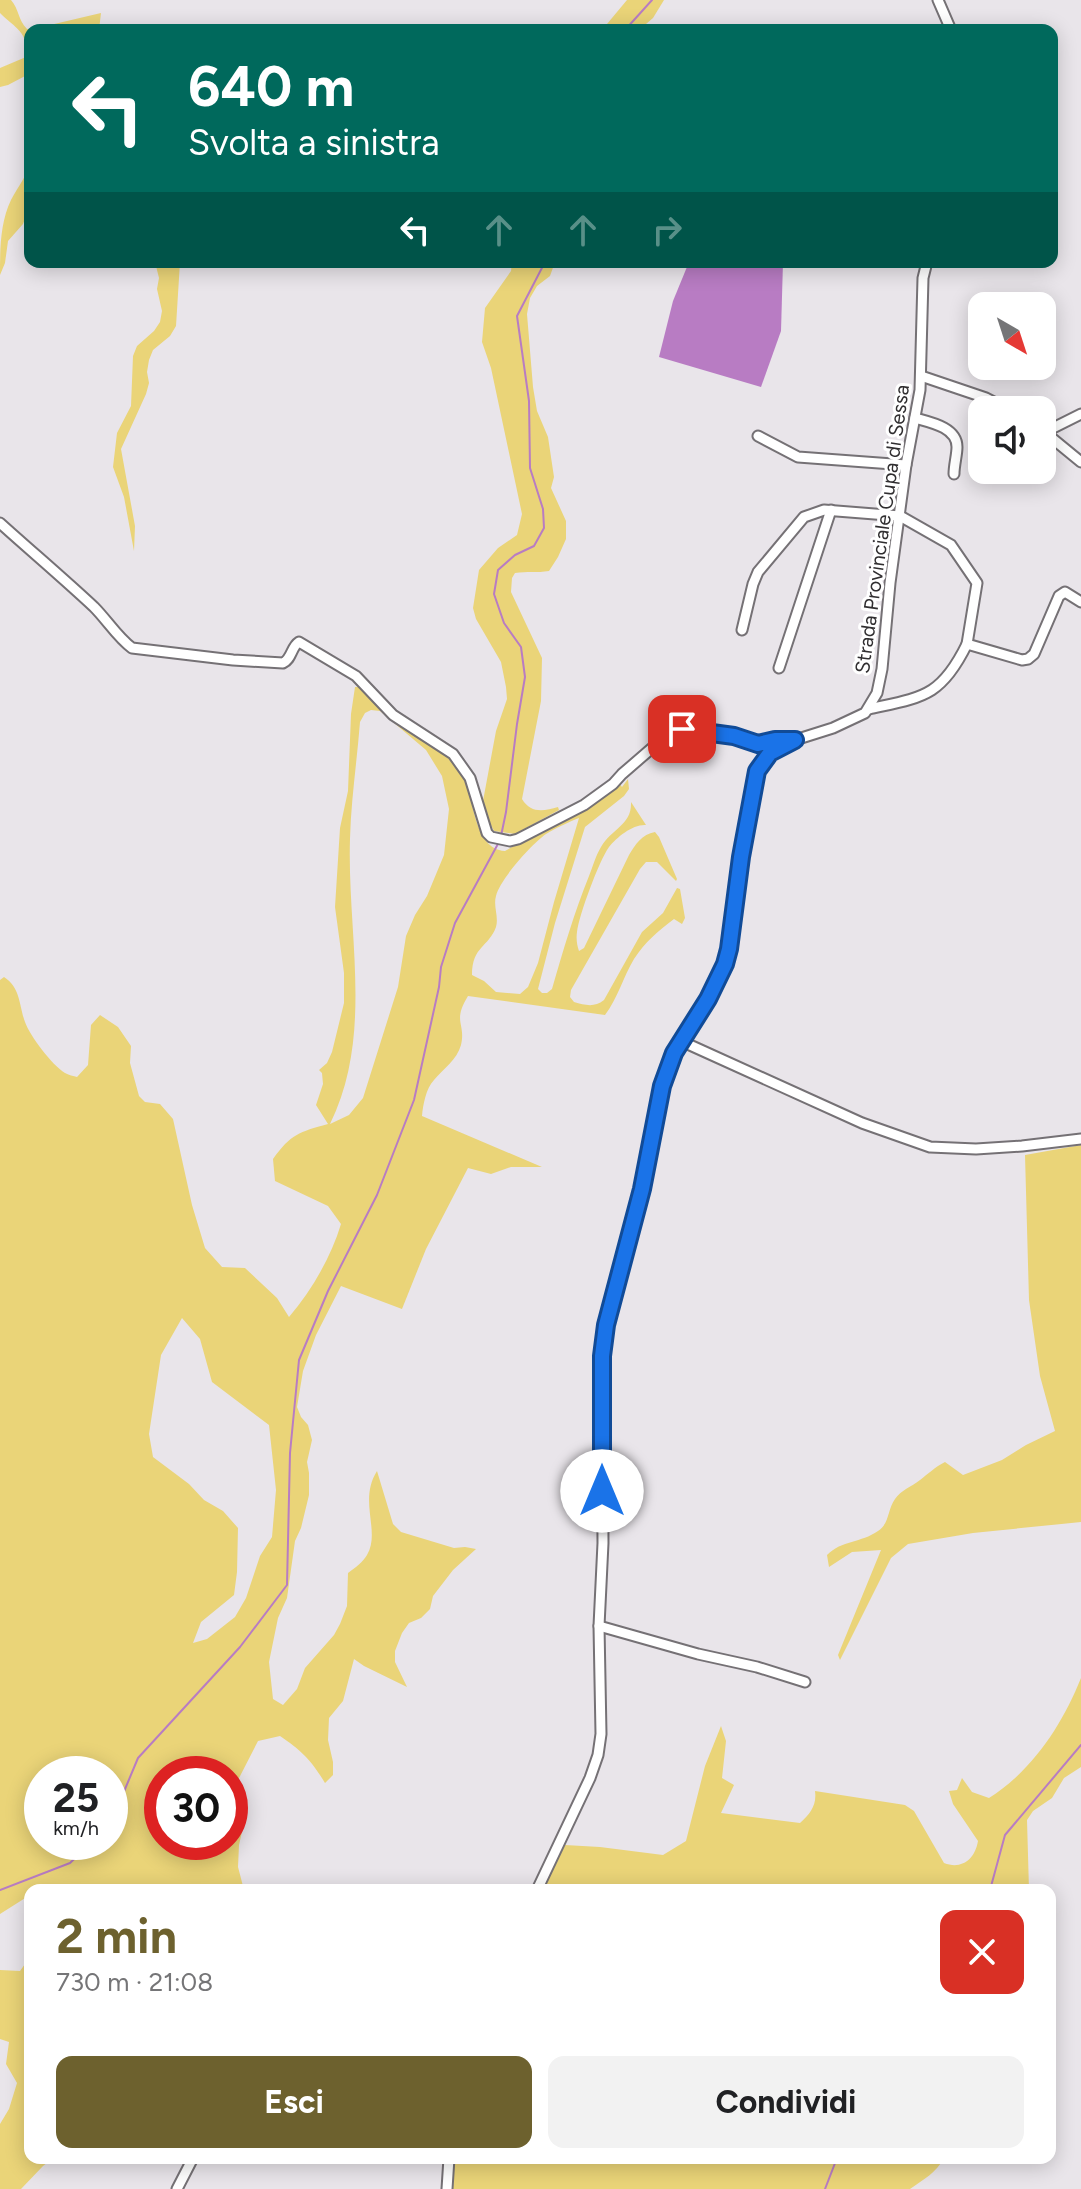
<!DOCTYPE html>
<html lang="it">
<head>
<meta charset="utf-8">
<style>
  body { margin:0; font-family:Figtree,sans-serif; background:#f2f2f2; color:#202124; height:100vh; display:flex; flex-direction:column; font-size:30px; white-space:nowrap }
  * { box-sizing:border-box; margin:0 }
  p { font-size:26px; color:#757577 }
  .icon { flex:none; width:44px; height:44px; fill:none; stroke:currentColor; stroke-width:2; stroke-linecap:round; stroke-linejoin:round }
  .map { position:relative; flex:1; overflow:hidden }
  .side { position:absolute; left:24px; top:1884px; width:1032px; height:280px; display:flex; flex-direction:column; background:#fff; border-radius:16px; box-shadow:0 4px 20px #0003 }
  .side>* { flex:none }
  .top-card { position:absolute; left:24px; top:24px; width:1034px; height:244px; border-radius:16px; box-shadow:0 4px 20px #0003; background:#00695c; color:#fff; overflow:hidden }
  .needle { width:52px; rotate:141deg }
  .fabs { position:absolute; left:968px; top:292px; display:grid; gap:16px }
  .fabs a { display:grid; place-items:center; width:88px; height:88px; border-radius:16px; background:#fff; box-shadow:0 4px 20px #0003; font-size:40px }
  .speed { position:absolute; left:24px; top:1756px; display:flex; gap:16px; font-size:40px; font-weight:700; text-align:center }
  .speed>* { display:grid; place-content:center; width:104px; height:104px; border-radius:50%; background:#fff; box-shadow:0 4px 20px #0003; line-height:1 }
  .speed small { font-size:20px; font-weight:400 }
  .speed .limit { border:12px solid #d22; background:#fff; color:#111 }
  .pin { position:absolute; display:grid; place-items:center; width:68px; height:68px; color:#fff; margin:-34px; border-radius:16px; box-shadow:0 4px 12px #0006 }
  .me { position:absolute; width:88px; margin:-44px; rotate:0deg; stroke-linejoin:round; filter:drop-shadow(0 0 6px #0008) }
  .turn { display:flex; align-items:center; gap:28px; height:168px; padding:0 32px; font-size:36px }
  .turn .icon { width:104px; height:104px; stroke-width:2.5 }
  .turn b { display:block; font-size:56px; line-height:68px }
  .lanes { display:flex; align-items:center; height:76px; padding:0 32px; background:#0003; justify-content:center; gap:40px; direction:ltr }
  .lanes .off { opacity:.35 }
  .round { display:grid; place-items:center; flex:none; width:84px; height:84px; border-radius:16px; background:#f2f2f2 }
  .headline { display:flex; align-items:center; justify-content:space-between; height:136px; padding:0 32px }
  h1 { font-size:48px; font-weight:700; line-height:60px; color:#6d612e }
  .action { display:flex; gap:16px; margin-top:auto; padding:16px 32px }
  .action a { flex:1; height:92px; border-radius:16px; background:#6d612e; color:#fff; font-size:32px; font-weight:700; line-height:92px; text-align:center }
  .action a+a { background:#f2f2f2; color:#202124 }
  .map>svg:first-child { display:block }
</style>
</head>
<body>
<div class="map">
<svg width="1081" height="2189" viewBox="0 0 1081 2189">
  <rect width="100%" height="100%" fill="#e9e5ea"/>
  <g fill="#ead478" fill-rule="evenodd">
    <path d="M0,0h11c8,9 7,20 16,29h6l68,-16 -2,17h-69v47l-3,-2 -19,10 -8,2v-19l26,-11c3,-25 -11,-29 -26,-44z"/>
    <polygon points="627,0 664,0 653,18 639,30 602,30"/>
    <path d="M30,161v45l-7,18 -15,17 -3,22 -5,12c0,-25 0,-52 11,-75 7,-14 16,-23 19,-39z"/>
    <polygon points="155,262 180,262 176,326 170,336 153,350 149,360 147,372 149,383 146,394 121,449 135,526 134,551 124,497 113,467 117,433 131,406 133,356 137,346 154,331 160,322 162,311 157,289 159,278"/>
    <path d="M512,262h43l-5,14 -13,10 -7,12 -3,16 6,73 4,24 11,26 6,40 -3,11 15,33v18l-8,18 -9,14c-12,2 -22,0 -34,2l-3,5 -1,14 31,66 -1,43 -19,98c9,15 22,12 36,8l1,3 -44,24 -21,-3 -5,-10 -6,-20 13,-70 11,-32 -1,-12 -5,-25 -25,-43 -3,-11 6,-38 19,-22 19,-13 5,-21 -31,-146 -9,-26 3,-34 26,-37z"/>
    <path d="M355,687h5c13,15 38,38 55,49 17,12 38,18 48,38 11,22 10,75 42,77l66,-37 48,-31 3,4 6,-8 1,10 -5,7 -39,31 -30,96 -17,66 4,4h5l5,-4c11,-38 22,-76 37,-113 4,-10 7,-21 12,-29 11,-19 31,-22 30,-45l15,23c-13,-1 -29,12 -37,22 -10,14 -30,68 -32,85 -1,7 0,13 2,19l5,-3 45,-93c6,-10 13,-21 26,-23l4,5 18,42 -1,2 -19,-19h-11l-6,7 -69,121 -1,7 4,5c11,3 20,6 30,-2l38,-68 21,-19 14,-25 3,1 5,29 -3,6 -8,-5c-16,12 -29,23 -40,40 -11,18 -16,39 -29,56l-137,-19c-16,26 -2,27 -7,49 -4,15 -18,24 -27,35 -8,8 -11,25 -12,36l120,51h-31l-20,7 -23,-6 -42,81 -24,60 -61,-23 -25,49 -13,36 -6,36 4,10 7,8 4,15 -5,22 2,11v22l-8,33 -6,13 -8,57 -9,20 -9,44 4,37 10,6 14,-16 8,-21 29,-33 6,-11 7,-18 1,-33c7,-5 15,-11 19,-18 14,-24 -9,-54 10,-84l16,53 8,8 53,16 11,-1 11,2 -23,21 -20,26 -3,13 -9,9 -12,5 -7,10 -7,18v11l12,25 -43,-21 -10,-7 -11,42 -14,17 -1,22 5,22v13l-8,8c-13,-22 -24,-33 -45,-47l-22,5 -20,39 -2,22 8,21 -5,22 -1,22 6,23h-214v5l-30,19v-934l4,-3c17,11 15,29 21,45 5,14 27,43 40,51 3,2 9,3 12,4l11,-12 3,-40 9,-10 18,12 13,19 -1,17 9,33 6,6 15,2 13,15 19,86 13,43 17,19 23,1 32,30 12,19c23,-27 42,-60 52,-93l-13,-18 -53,-25 -2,-22c18,-25 26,-27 55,-35l-12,-19 7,-21 -1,-11 -3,-3 8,-7 5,-11 12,-49v-30l-9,-66 5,-79 8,-37 3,-77zM371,710l9,1 46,39 16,26 7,33 -5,46 -17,41 -12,19 -9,21 -8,51 -35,111 -14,17 -19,9c44,-89 17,-190 20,-285 1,-39 7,-78 10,-117l5,-9zM579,818l-25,84 -16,61 -10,24 -8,7 -24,-2 -12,-11 -12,-6c0,-29 17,-28 24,-48 3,-10 -3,-21 0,-31 4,-17 36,-52 50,-62 10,-6 23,-12 33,-16zM182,1318l18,21 12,43 57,43 7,65 -4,47 -12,19 -14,42 -11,19 -28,22 -14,4 8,-21 33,-27 3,-23 1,-44 -15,-17 -19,-11 -15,-16 -36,-27 -4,-23 12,-79zM42,1774h68v68h-68zM162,1774h68v68h-68z"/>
    <path d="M1081,1145v377l-108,11 -65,11 -17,14 -51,102 -2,-5 43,-105 -29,2 -23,15 -2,-12c15,-15 34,-12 51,-24 12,-8 9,-21 17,-32 6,-9 16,-12 25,-19 8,-6 15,-13 25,-18l18,13 39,-15 24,-15 29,-14 -15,-55 -11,-76 -4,-145z"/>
    <path d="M1081,1678v89l-17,11 -12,20 -19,13 -6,9 2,70h-486l22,-45 35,2 63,8 23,-14 19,-75 16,-40 5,15 -4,37 12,7 -13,28 79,10c10,-9 17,-18 15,-32l90,14 9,6 30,52c18,7 31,-4 34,-22l-25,-37 -4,-13 8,-1 5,-12 10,14 17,6c44,-28 73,-73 92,-120z"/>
    <polygon points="30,1957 30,2158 53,2158 43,2166 21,2189 0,2189 0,2124 9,2109 17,2083 6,2064 9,2042 0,2039 0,1970 20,1971"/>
    <path d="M454,2158h490c-8,15 -20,21 -34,31h-457z"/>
  </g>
  <polygon fill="#b87cc3" points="689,262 783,262 781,331 761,387 659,357 673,301"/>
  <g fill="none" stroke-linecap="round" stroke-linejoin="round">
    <g stroke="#b87cc3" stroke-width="2">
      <polyline points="625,30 652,0"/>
      <polyline points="501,836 506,812 517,724 525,677 521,647 504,623 494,594 498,570 515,555 534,546 544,528 543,509 530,468 529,401 517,316 545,262"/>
      <polyline points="110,1825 138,1758 240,1647 287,1585 290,1453 299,1360 328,1291 377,1195 414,1100 439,987 441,967 455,923 499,842"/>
      <polyline points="0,1890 70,1863 92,1842"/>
      <polyline points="990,1890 1005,1835 1081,1745"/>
      <polyline points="825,2189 837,2158"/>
    </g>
    <g stroke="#757175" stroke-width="13">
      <g id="minor">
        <polyline points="938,0 951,30"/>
        <polyline points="921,376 986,398 1009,410"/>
        <path d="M915,418c14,4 42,9 42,29 0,8 -3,18 -3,27"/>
        <polyline points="1042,430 1081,462"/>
        <polyline points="1045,432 1081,414"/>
        <polyline points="758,436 798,457 906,465"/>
        <path d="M0,523c31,28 63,55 94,84 13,13 24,31 38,41l101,12 50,3c9,-4 8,-16 16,-21l57,34 37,39 60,39 17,24 17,55 4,4 19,4 8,-2 66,-34 29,-21 9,-10 44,-38 16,-7 52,7 24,8 17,-4h19"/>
        <polyline points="742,630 753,584 758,572 804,517 824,510 900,516 951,545 977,583 967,644"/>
        <polyline points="779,668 831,510"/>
        <path d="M869,709c54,-12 72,-12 98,-65l55,16 6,-1 6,-5 25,-58 6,-4 16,10"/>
        <polyline points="681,1041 862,1123 930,1147 976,1149 1022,1146 1081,1139"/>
        <polyline points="599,1626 698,1654 757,1667 805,1682"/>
        <polyline points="537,1890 590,1778 598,1755 601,1734 599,1626 603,1543 602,1356 612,1300 642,1189 662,1086 674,1053 708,999 725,964 729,949 741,857 757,771 765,757 778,748 795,740 833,728 865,713 877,693 882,669 890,583 906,465 920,390 923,278 927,262"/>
        <polyline points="177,2189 193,2158"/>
        <polyline points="447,2189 449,2158"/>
      </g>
    </g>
    <use href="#minor" stroke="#fff" stroke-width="9"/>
  </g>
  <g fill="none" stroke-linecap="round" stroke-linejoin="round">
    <g stroke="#114b97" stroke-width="20">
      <polyline id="route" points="602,1491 602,1356 606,1325 642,1189 662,1086 674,1053 708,999 725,964 729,949 741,857 757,771 770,753 795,740 775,740 758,744 734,736 682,729"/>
    </g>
    <use href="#route" stroke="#1a73e8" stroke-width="14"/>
  </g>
  <g text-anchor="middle" stroke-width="6" stroke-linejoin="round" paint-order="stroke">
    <g font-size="20" fill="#302e30" stroke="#fff">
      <text transform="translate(882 529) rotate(-82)" y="7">Strada Provinciale Cupa di Sessa</text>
    </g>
  </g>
</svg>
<div class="fabs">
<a><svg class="needle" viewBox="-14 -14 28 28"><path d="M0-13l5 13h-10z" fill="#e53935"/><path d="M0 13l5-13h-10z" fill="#757577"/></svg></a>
<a><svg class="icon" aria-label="sound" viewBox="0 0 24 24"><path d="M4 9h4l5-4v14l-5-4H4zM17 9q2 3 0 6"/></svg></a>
</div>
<div class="speed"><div>25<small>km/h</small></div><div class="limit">30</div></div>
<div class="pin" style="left:682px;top:729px;background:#d93025"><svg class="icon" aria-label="arrive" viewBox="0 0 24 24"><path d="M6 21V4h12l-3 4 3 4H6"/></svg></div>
<svg class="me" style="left:602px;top:1491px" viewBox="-20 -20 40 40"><circle r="19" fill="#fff"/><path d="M0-13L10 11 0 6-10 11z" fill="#1a73e8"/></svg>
<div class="top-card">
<div class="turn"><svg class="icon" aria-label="left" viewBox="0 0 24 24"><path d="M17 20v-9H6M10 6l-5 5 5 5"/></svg><div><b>640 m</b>Svolta a sinistra</div></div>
<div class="lanes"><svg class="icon" aria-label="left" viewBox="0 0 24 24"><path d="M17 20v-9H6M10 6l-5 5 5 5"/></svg><svg class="icon off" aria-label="ahead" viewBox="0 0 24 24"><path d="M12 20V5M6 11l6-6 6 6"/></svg><svg class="icon off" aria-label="ahead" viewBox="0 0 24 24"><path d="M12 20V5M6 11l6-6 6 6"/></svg><svg class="icon off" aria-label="right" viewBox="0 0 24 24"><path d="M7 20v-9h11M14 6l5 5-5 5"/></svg></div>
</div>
<section class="side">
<div class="headline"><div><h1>2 min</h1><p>730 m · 21:08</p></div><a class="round" style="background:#d93025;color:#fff"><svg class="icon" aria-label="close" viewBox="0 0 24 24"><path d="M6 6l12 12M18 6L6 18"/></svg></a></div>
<div class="action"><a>Esci</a><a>Condividi</a></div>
</section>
</div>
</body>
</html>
